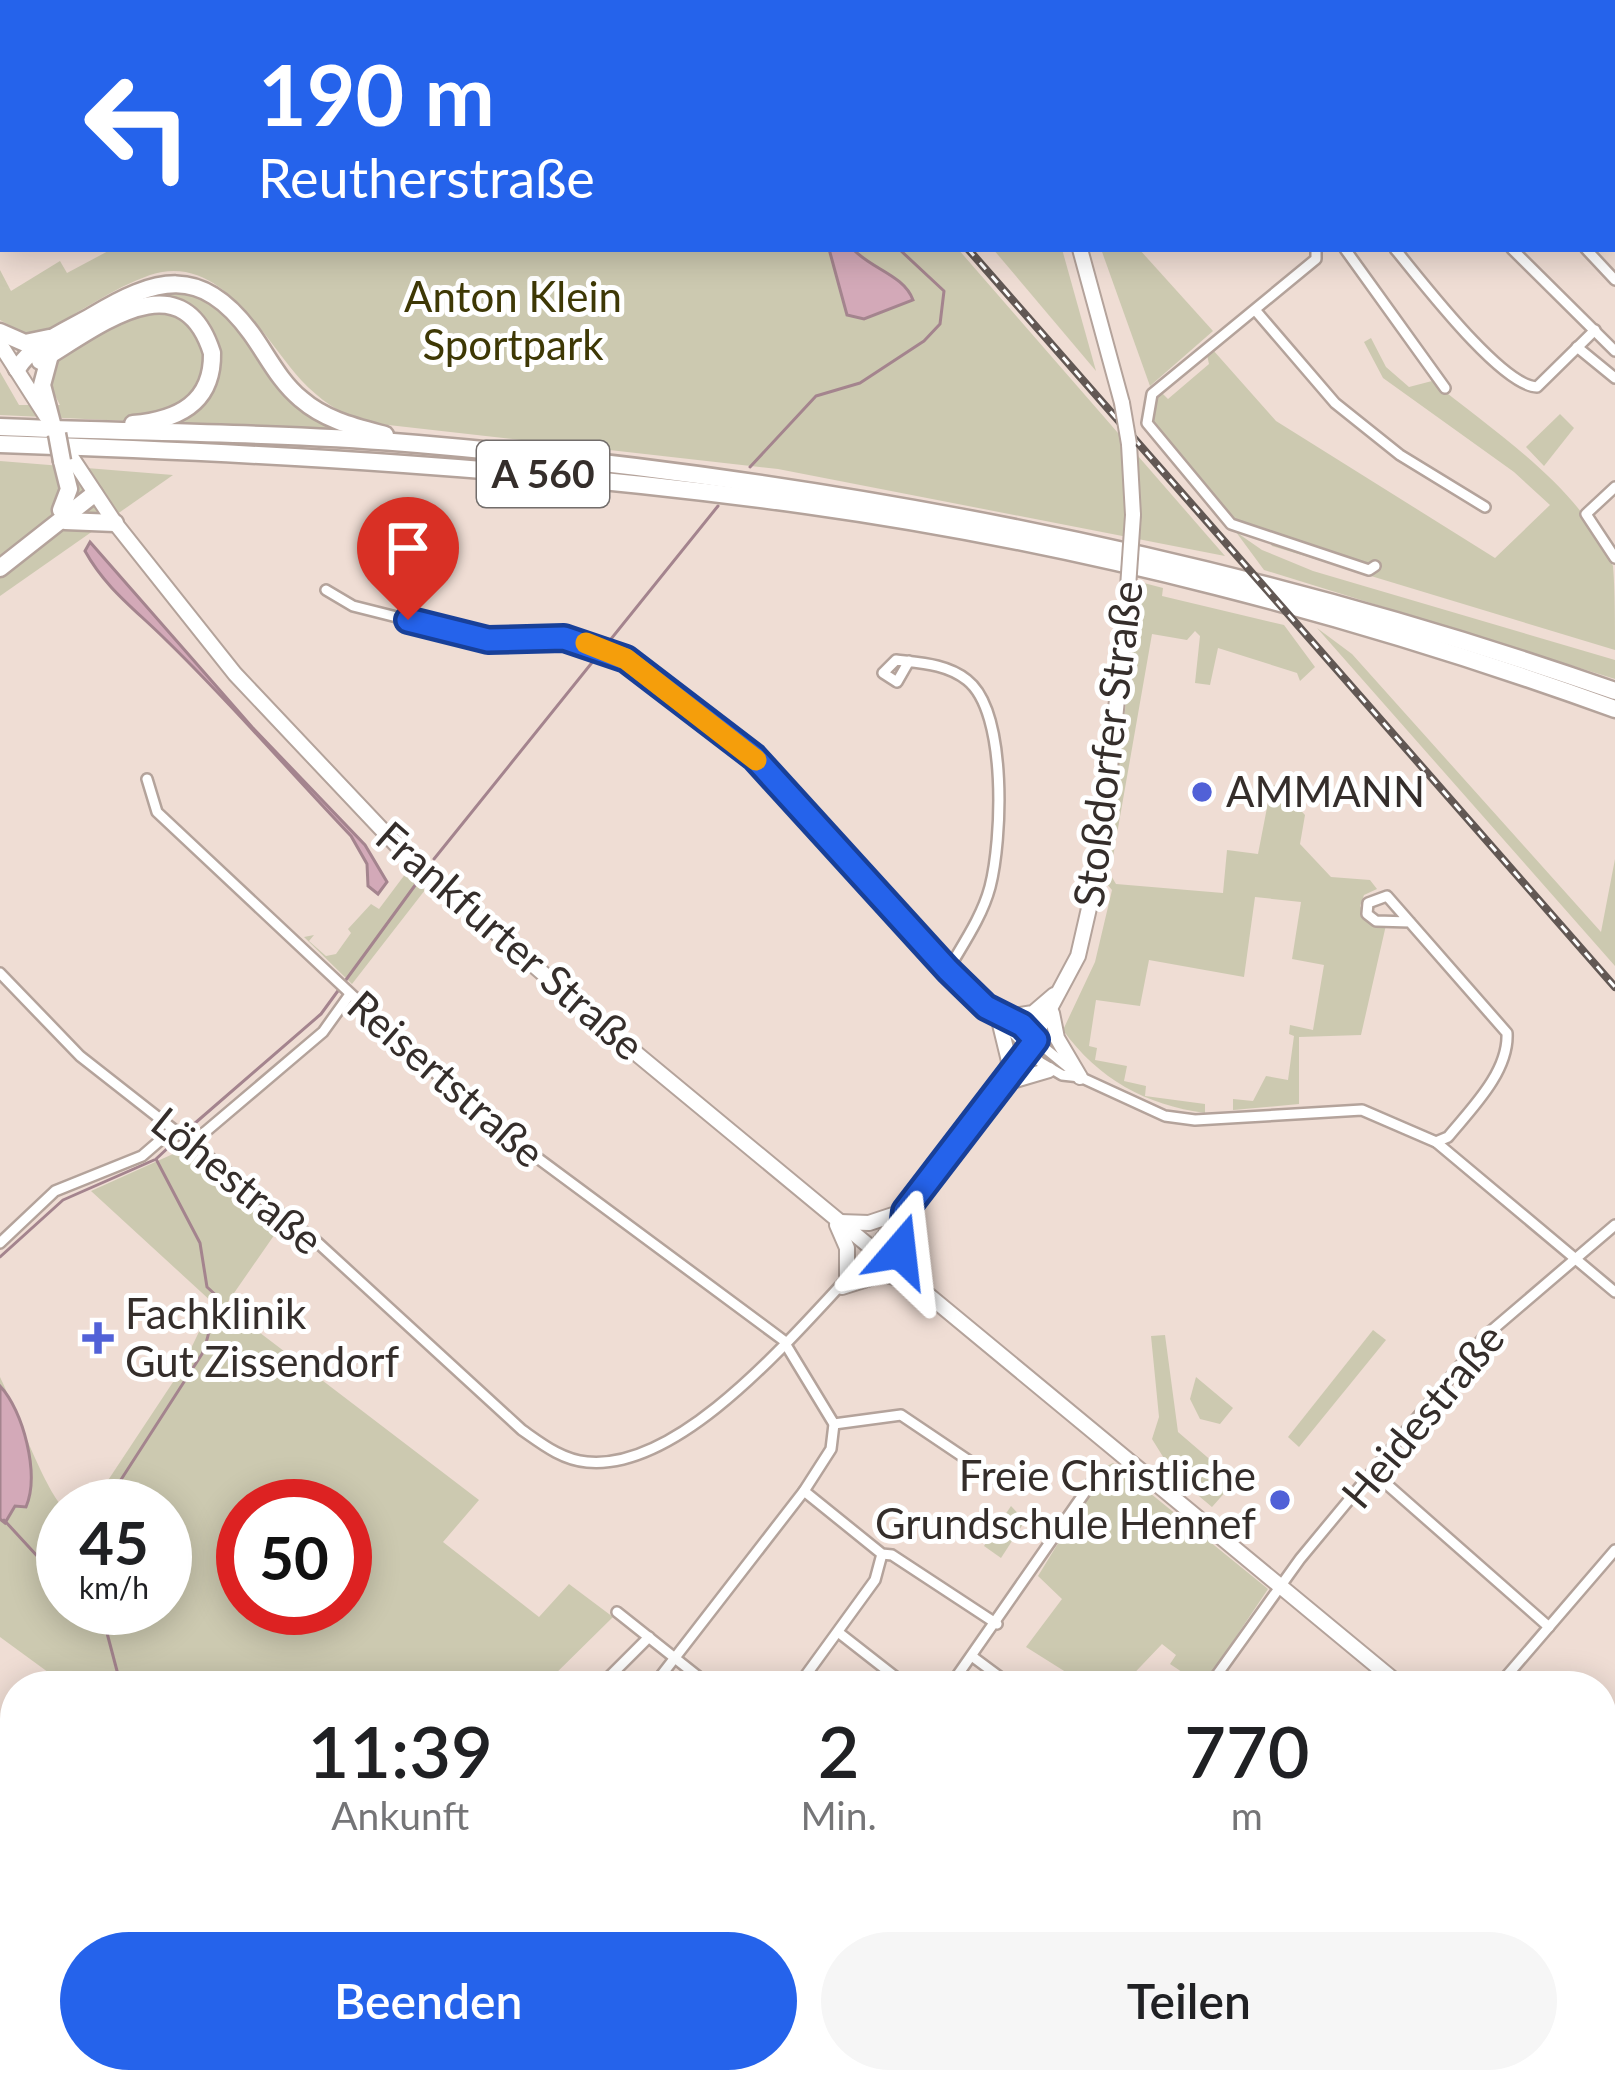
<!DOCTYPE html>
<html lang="de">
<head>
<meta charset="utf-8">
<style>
  body { margin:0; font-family:Lato,sans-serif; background:#f6f6f6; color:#202124; height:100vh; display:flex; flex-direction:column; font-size:45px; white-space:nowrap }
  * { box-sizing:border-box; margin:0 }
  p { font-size:39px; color:#757577 }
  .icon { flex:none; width:66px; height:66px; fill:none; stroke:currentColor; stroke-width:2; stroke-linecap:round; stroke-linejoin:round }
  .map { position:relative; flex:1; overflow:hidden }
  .sheet { position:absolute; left:0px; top:1671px; width:1617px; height:423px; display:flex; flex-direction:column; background:#fff; border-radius:48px 48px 0 0; box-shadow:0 6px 30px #0003 }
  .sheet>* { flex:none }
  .banner { position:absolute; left:0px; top:0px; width:1617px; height:252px; box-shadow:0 6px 30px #0003; background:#2563eb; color:#fff; overflow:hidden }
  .speed { position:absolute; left:36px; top:1479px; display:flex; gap:24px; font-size:60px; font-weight:700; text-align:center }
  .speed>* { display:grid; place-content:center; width:156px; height:156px; border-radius:50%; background:#fff; box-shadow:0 6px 30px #0003; line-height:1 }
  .speed small { font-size:30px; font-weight:400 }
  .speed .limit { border:18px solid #d22; background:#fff; color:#111 }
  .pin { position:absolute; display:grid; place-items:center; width:102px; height:102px; color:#fff; margin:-123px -51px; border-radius:50% 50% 50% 0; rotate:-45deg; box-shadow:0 0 12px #0007 }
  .pin .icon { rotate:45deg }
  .me { position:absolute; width:132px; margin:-66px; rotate:17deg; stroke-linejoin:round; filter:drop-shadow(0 0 9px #0008) }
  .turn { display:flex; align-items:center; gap:42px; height:252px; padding:0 60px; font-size:54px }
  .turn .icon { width:156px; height:156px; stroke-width:2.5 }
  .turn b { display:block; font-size:84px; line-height:102px }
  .eta { display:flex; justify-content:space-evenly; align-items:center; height:204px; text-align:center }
  .eta b { font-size:72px; font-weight:600; line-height:84px }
  .button { display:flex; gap:24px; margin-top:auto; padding:24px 60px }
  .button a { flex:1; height:138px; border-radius:72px; background:#2563eb; color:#fff; font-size:48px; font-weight:600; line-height:138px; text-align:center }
  .button a+a { background:#f6f6f6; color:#202124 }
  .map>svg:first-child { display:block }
</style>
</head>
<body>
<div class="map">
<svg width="1615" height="2092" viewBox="0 0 1615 2092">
  <rect width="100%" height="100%" fill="#efddd4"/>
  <g fill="#ccc9b0" fill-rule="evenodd">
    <path d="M112,249h846l267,307 -447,-87 -416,-47c-24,-10 -42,-22 -61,-42 -37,-40 -80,-129 -151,-105 -37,13 -73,39 -107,57l-20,1 -23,-13v-50l11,21 49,-30 7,12z"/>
    <polygon points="993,249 1062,249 1096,371"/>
    <polygon points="1101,249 1139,249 1213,331 1150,386"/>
    <path d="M149,291c103,1 83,58 144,114 13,11 35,18 50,26l-343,-16v-43l19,33h41l-13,-25 12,-23z"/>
    <path d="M1371,338l15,29 23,20 23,-6c63,52 149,105 181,185 2,23 2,59 2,84l-343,-104 -5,-8 106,36 6,-3 -143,-48 -84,-98 2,-27 7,-6 7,7 41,-35 -2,-9 6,-5 63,71 219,137 55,-53 -36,-33 -131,-94 -19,-36z"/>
    <polygon points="1560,414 1574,428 1544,466 1526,447"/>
    <polygon points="0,461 173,475 0,596"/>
    <polygon points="1236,532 1262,550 1313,571 1615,660 1615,679 1264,570"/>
    <path d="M1140,582l23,6 -1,8 122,29 31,42 -15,14 -3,-8 -79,-25 -8,37 -15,-2 5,-47 -5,-5 -8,9 -35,-6 -42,240 6,10 107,9 4,-43 31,4 13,-67 5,-3 29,31 -5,29 31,33 39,3 7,9 -13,6 -4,11 10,17 16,2 -25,110 -62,2v67l-66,6v-11l20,2 13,-25 22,4 6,-44 -5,-2 1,-9 23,5 11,-65 -32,-6 9,-57 -46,-5 -11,80 -95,-17 -9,46 -44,-6 -7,46 8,2 -2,12 32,6 -3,15 22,5 -1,10 60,8v9c-59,-8 -107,-34 -142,-83l32,-68 17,-72 -7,-8z"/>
    <polygon points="1317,628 1352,654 1601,932 1615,859 1615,966"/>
    <polygon points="406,873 425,890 352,984 304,937 314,935 309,941 326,956 336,954 351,933 348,929 371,904 379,909"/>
    <path d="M184,1149l100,72 -59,85 254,194 -36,42 96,75 30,-33 44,33 -70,69h-476l-67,-49v-260c14,29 45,113 63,130v101h102v-102h-74l88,-133 34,-70 -122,-112zM243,1506h102v102h-102z"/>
    <polygon points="1373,1330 1386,1340 1299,1447 1288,1437"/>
    <polygon points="1165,1335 1178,1432 1235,1481 1212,1507 1175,1476 1152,1439 1159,1417 1151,1336"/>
    <polygon points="1196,1377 1233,1408 1220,1424 1200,1419 1190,1399"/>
    <polygon points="1113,1463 1268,1589 1203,1686 1170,1664 1176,1655 1162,1644 1122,1686 1108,1680 1104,1686 1088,1686 1026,1647 1062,1599 1038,1576 1105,1467"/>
    <polygon points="1011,1506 1025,1521 1001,1558 984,1546"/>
    <polygon points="735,2079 865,2079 854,2092 750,2092"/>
  </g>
  <g fill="#d3a9b8" stroke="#a4848e" stroke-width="3">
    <path d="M829,249h24c18,20 51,26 60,51l-49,19 -17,-4z"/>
    <path d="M90,542l162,185 113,118 22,37 -9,12 -10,-8 -1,-22 -16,-28c-62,-65 -121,-134 -185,-196 -30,-30 -60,-51 -81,-89z"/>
    <path d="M0,1386c23,24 40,88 26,121l-11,-1 -10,17 -5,-4z"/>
  </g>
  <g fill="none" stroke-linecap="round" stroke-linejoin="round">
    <g stroke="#a4848e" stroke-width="3">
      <polyline points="918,3 918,0"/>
      <polyline points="750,467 816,396 860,383 924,341 940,324 944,291 899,249"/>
      <polyline points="434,859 718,506"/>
      <polyline points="194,1124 321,1014 416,884"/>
      <polyline points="0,1257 63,1200 154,1160"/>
      <path d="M104,1506l98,-152c9,-20 7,-36 18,-55l-13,-12 -7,-44 -44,-84 14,-13"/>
      <polyline points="4,1520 63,1584"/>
      <polyline points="93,1608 107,1633 121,1686"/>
      <polyline points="703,2079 720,2092"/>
    </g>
    <g stroke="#b4a39b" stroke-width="14">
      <g id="minor">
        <polyline points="65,0 67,3"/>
        <polyline points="575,0 576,3"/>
        <polyline points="1346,0 1349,3"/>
        <polyline points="1519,0 1522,3"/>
        <polyline points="1269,3 1272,0"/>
        <polyline points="0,58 3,57"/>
        <polyline points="1614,93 1615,94"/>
        <polyline points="1316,249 1316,259 1152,394 1147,423 1231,524 1369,570 1375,566"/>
        <polyline points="1345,249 1445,388"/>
        <path d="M1395,249c25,30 106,137 142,138l58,-57"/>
        <polyline points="1512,249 1615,351"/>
        <polyline points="1586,249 1615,280"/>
        <polyline points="1256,311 1335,403 1400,455 1485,507"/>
        <polyline points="1577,347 1615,378"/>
        <polyline points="1615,487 1586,514 1615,558"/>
        <polyline points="326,590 353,606 488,640 564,638 626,659 754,757 1040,1062 1062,1075 1080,1077"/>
        <path d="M909,661l-12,21 -14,-9 13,-13c25,3 51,4 71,20 41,32 35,161 23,207 -8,30 -27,57 -42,83"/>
        <polyline points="147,779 157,812 481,1116 783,1340 834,1424 831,1449 804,1491 653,1686"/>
        <path d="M0,973l80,83 237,186 205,188c20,14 40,30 65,32 101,10 222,-147 287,-212"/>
        <path d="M1008,1018l72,59 85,39 30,4 167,-10 74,32 12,-5c23,-28 61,-65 59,-104l-120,-137 -19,7 -1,11 9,7 34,1"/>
        <polyline points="1436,1142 1615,1292"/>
        <polyline points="191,1144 323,1032 348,997"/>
        <polyline points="0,1243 55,1191 142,1156 172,1130"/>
        <polyline points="834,1424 901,1415 996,1479"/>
        <polyline points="1374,1473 1549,1627"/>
        <polyline points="804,1491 882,1554 892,1555 997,1624"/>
        <polyline points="617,1612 710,1686"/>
        <polyline points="838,1632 907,1686"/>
        <polyline points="973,1657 1012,1686"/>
        <polyline points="1165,1681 1166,1686"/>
        <polyline points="600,1686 649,1637"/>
        <polyline points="798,1686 875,1580 882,1554"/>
        <polyline points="950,1686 1099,1472"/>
        <polyline points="1209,1686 1300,1559 1484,1337 1615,1225"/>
        <polyline points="1498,1686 1615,1550"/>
        <polyline points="989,2079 992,2092"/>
        <polyline points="707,2092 719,2079"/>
        <polyline points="1092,2092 1106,2079"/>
      </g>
    </g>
    <g stroke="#b4a39b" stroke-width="18">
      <g id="secondary">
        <polyline points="1023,0 1024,3"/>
        <polyline points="1080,249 1122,403"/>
        <polyline points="0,344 46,416"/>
        <polyline points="1129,444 1133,515"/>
        <polyline points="66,449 115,523 235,674 405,854 620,1040 1401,1686"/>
        <polyline points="1052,1013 1057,1038 1080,1077"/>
        <polyline points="1007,1017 1033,1013 1054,995"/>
        <polyline points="1000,1024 1009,1061 1006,1077"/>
        <polyline points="1005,1083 1049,1070"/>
        <polyline points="840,1222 869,1223 905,1211"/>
        <polyline points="901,1222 900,1251 914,1280"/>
        <polyline points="837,1225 847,1248 847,1281"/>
        <polyline points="874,1250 1023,1059 1078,956 1101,856 1127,602"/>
        <polyline points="842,1287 883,1274 902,1279"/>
        <polyline points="1602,1853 1615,1864"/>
      </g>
    </g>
    <g stroke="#b4a39b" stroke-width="21">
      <g id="motorway">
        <polyline points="0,332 25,343 49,338"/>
        <polyline points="50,355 42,385 53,427"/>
        <path d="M40,361c52,-30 141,-106 172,-8 1,50 -34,67 -79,71"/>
        <path d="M17,369c14,-24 51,-39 75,-53 63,-38 109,-52 159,17 16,22 28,48 50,66 24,21 54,28 84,36"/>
        <path d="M0,427c139,6 279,5 418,17 408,35 809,111 1197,247"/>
        <path d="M0,444c270,9 538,24 806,61 273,38 550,110 809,204"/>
        <polyline points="61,510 69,489 62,461"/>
        <polyline points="65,521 115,523"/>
        <polyline points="0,568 94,494"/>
      </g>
    </g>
    <use href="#minor" stroke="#fff" stroke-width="9"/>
    <use href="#secondary" stroke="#fff" stroke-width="14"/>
    <use href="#motorway" stroke="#fff" stroke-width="16"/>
    <g stroke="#625854" stroke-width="8">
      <g id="rail">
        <polyline points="758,0 760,3"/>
        <polyline points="968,249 1615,987"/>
      </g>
    </g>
    <use href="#rail" stroke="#fff" stroke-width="3" stroke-dasharray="9" stroke-linecap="butt"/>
    <g stroke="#b4a39b" stroke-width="18" stroke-linecap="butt">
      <g id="secondary-bridge">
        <polyline points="1122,403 1129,444"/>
        <polyline points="1127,602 1133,515"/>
      </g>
    </g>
    <g stroke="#b4a39b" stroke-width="21" stroke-linecap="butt">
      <polyline id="motorway-bridge" points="57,434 62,461"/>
    </g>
    <use href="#secondary-bridge" stroke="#fff" stroke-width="14"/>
    <use href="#motorway-bridge" stroke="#fff" stroke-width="16"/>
  </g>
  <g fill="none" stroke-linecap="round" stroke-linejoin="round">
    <g stroke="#184099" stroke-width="30">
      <polyline id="route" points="408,620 488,640 564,638 626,659 754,757 948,970 986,1007 1022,1025 1036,1040 905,1211 900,1251"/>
    </g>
    <use href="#route" stroke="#2563eb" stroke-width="21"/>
    <polyline stroke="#f59e0b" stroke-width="21" points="586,643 626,659 756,760"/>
  </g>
  <g fill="#5161d7" stroke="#fff" stroke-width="4.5">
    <circle cx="1202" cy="792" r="12"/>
    <path d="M92 1320h12v12h12v12h-12v12h-12v-12h-12v-12h12z"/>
    <circle cx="1280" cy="1500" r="12"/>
  </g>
  <g text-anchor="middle" stroke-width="10" stroke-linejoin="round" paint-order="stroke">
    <rect fill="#fff" stroke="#726d6b" stroke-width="3" x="477" y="441" width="132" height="66" rx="9"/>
    <g font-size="39" font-weight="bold" fill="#352e2b">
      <text x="543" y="488">A 560</text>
    </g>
    <g font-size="42" fill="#3e3805" stroke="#fff">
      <text x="513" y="312">Anton Klein<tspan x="513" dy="48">Sportpark</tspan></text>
    </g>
    <g font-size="42" fill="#352e2b" stroke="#fff">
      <text transform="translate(1108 744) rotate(-83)" y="15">Stoßdorfer Straße</text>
      <text transform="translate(510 941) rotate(41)" y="15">Frankfurter Straße</text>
      <text transform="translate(446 1079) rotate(41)" y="15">Reisertstraße</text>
      <text transform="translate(237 1181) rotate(39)" y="15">Löhestraße</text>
      <text transform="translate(1423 1416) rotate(-50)" y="15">Heidestraße</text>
    </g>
    <g font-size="42" fill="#352e2b" stroke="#fff" text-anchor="start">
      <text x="1226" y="807">AMMANN</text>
      <text x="125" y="1329">Fachklinik<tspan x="125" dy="48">Gut Zissendorf</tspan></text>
      <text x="1256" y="1491" text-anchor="end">Freie Christliche<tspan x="1256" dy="48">Grundschule Hennef</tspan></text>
    </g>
  </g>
</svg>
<div class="speed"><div>45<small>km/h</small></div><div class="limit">50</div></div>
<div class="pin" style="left:408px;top:620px;background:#d93025"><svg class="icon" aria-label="arrive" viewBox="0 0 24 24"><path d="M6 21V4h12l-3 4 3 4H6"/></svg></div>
<svg class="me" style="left:900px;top:1251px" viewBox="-20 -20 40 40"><path d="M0-17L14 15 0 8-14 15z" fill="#2563eb" stroke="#fff" stroke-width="4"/></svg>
<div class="banner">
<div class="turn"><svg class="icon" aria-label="left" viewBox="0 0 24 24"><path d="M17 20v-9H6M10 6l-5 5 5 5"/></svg><div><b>190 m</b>Reutherstraße</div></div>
</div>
<section class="sheet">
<div class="eta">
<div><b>11:39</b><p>Ankunft</p></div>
<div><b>2</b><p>Min.</p></div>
<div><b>770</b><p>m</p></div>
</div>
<div class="button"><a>Beenden</a><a>Teilen</a></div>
</section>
</div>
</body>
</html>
